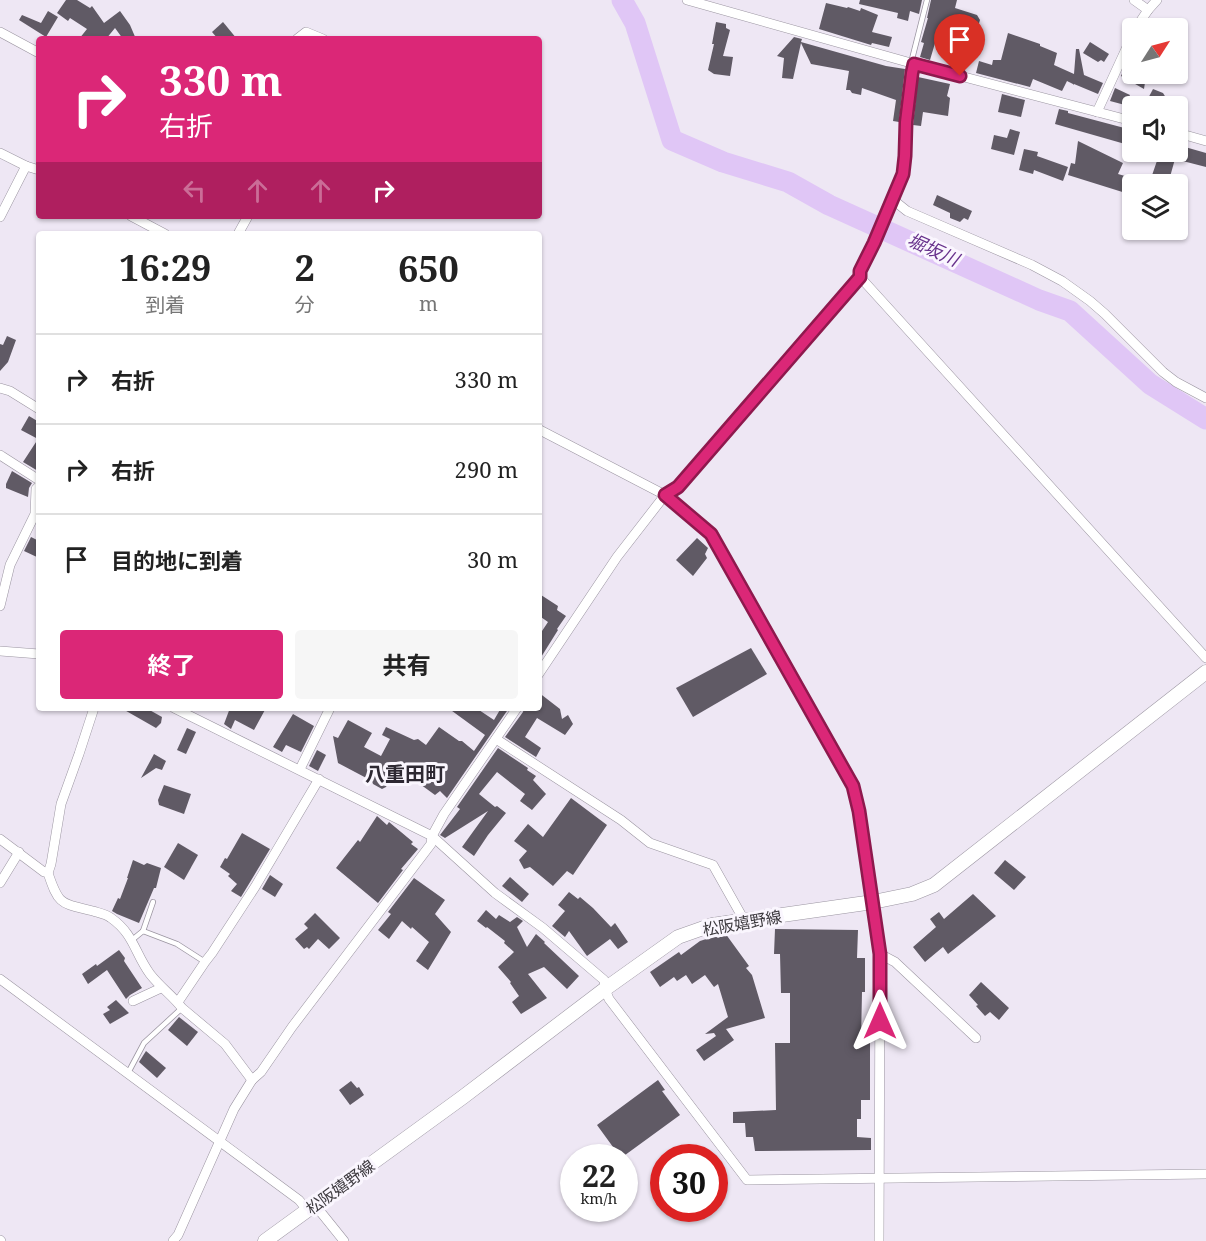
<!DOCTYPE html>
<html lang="ja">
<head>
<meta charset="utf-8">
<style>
  body { margin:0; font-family:"Noto Serif","Noto Sans JP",serif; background:#f6f6f6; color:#222; height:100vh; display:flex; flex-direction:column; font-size:22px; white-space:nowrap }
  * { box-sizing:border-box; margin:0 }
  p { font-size:20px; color:#767676 }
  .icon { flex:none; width:33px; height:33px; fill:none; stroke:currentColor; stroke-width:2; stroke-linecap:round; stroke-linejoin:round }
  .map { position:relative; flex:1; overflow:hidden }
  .panel { position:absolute; left:36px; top:231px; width:506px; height:480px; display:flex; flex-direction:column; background:#fff; border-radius:6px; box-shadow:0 2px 4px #0004 }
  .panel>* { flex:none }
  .banner { position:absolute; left:36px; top:36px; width:506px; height:183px; border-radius:6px; box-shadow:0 2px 4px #0004; background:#db2777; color:#fff; overflow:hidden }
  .needle { width:39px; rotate:54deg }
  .tools { position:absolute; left:1122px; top:18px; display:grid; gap:12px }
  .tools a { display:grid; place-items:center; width:66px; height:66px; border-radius:6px; background:#fff; box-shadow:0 2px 4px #0004; font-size:30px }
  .speed { position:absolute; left:560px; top:1144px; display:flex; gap:12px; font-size:30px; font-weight:700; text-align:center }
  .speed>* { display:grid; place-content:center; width:78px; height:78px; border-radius:50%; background:#fff; box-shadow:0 2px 4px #0004; line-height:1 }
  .speed small { font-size:15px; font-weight:400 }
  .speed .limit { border:9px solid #d22; background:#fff; color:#111 }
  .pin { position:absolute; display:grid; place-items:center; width:51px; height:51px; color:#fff; margin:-62px -26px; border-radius:50% 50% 50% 0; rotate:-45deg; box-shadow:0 0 6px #0007 }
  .pin .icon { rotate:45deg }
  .me { position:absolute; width:66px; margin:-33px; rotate:0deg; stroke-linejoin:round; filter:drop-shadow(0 0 4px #0008) }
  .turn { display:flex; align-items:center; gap:21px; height:126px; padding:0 24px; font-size:27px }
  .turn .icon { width:78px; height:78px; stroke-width:2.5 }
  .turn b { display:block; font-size:42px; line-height:51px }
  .lanes { display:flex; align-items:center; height:57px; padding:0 24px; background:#0003; justify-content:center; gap:30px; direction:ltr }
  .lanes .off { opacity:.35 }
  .eta { display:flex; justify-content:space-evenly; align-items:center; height:102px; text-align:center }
  .eta b { font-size:36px; font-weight:700; line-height:42px }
  .button { display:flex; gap:12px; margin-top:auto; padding:12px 24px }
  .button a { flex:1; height:69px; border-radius:6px; background:#db2777; color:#fff; font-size:24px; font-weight:700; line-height:69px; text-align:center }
  .button a+a { background:#f6f6f6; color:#222 }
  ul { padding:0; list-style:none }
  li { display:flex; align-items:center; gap:18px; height:90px; padding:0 24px; border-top:2px solid #e0e0e0 }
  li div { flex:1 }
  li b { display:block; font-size:22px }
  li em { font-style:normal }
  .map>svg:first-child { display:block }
</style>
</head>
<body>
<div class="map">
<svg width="1206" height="1241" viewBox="0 0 1206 1241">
  <rect width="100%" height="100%" fill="#eee7f4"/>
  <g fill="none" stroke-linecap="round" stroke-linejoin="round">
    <polyline stroke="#e0c6f6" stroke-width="21" points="622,0 635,23 672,140 723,162 788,182 829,205 1039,300 1070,311 1150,384 1206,419"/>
  </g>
  <g fill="#605a65">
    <polygon points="66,0 77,0 90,8 92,6 104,23 120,11 130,25 136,39 123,39 115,28 106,39 79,39 87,29 70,18 68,21 57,13"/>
    <polygon points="860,0 922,0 919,14 910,11 908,21 897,18 898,13 859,4"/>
    <polygon points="931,0 957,0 955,8 977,15 980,20 976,33 941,23 930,60 920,57 924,43 921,42 928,18 927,18"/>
    <polygon points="826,3 847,8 848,7 860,11 861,8 878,15 872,32 892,37 889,47 872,43 871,45 819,29"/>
    <polygon points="48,11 58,17 46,37 19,20 22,15 41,23"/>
    <polygon points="223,22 237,39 218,39 212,32"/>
    <polygon points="716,22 726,24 726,28 730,30 723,56 733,57 730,76 714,74 708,70 714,44 712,44"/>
    <polygon points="1008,33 1040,44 1040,46 1057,53 1054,65 1074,74 1076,49 1079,49 1084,75 1103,83 1098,94 1074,84 1073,85 1073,84 1067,81 1062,91 1033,79 1030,87 976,73 979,61 992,65 993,60 1001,60"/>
    <polygon points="794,37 802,39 801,42 886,66 905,69 899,122 893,121 896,100 862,88 861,95 852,93 850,90 846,90 849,71 811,64 801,43 793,79 782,78 784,58 777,56"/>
    <polygon points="1090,42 1109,54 1104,62 1101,60 1098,62 1083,53"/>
    <polygon points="1132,51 1132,74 1141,74 1146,76 1144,89 1121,76"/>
    <polygon points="918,77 950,84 947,96 950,98 948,116 923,112 921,126 913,125"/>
    <polygon points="1115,88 1130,95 1125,105 1110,101"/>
    <polygon points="1153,89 1163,93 1171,106 1144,106"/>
    <polygon points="1002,94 1025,100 1021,117 998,112"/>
    <polygon points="1059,109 1068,111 1068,113 1132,130 1132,146 1055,124"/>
    <polygon points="1010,129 1020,132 1014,155 991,149 994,135 1007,138"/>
    <polygon points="1078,141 1123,163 1118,174 1132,178 1132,195 1068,175 1071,163 1075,164"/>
    <polygon points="1178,145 1206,153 1206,167 1175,159 1168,184 1149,184 1159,155 1159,152 1178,152"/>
    <polygon points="1024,149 1038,152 1037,156 1068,167 1063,181 1034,170 1033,174 1019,170"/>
    <polygon points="937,195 972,211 968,220 964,218 960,222 950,218 950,213 933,205"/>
    <polygon points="7,336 16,340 8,362 0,371 0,344 3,345"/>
    <polygon points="29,416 39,422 38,471 23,462 38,439 21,430"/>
    <polygon points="12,471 32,483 29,488 28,497 6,488 6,484"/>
    <polygon points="31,537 39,541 39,558 24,551"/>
    <polygon points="697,538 708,548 705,554 707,558 693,576 676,560"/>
    <polygon points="541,595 558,606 557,610 566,616 557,629 558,630 538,662 538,637 548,622 538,615 538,600"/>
    <polygon points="751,648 767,674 693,717 676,688"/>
    <polygon points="538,692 560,709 562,719 568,715 573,724 565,735 537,718 525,737 541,748 536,757 505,737 523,712 524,708 538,708"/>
    <polygon points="121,708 146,708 162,717 161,723 156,728"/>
    <polygon points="230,708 266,708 254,730 235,720 231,729 224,724"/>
    <polygon points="448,708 476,708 494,720 501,708 509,708 447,798 440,791 435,795 413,779 411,772 396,767 386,787 382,789 373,784 372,781 338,763 333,736 338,738 348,720 372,733 364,747 381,756 390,739 382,735 386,727 414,740 418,739 426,745 439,727 459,741 462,741 474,751 485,735"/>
    <polygon points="293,714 314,726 301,752 286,745 282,752 273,747"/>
    <polygon points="187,728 196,732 186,754 177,750"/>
    <polygon points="498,748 528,768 527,770 536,776 533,780 546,794 532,810 520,801 525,794 497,772 479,794 495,807 497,806 506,813 488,835 474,856 462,847 488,811 445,838 440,835 460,809 457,807"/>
    <polygon points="317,750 326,755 318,771 309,766"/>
    <polygon points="154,754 166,761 162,770 156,768 141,778"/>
    <polygon points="164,785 191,794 184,814 159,805 158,800"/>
    <polygon points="571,798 607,825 573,875 567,871 553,886 530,867 524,869 519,860 527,851 514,841 528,824 543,837"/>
    <polygon points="377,816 387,825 389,822 413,842 411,844 418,849 401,869 403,870 378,903 336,868 358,840 360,842"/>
    <polygon points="242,833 270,849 241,897 231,891 237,884 228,876 230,874 220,867 225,858 227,859"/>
    <polygon points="178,843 198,855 184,880 164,867"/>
    <polygon points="133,860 144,865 147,863 161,868 156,888 154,888 139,923 117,914 112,911 118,898 120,899 128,878 127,878"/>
    <polygon points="1005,860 1026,877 1014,890 994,873"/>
    <polygon points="270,875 283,884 275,897 262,889"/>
    <polygon points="510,877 529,894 522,902 502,886"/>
    <polygon points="414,878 445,900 435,914 451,932 428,970 416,961 429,942 412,927 411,929 402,921 389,939 378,930 391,914 388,912"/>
    <polygon points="569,892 578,899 580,897 593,908 611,927 615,923 628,942 618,949 610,939 587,956 569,931 565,937 552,926 565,911 558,905"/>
    <polygon points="973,894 996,916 948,954 943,947 925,962 913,947 936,927 930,919 939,912 944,919"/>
    <polygon points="486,910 496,919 499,915 510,922 517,917 523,921 517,927 527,947 536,934 545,942 544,943 579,976 567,989 544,967 528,974 547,998 521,1014 512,1002 519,996 510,983 511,982 498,967 514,952 504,943 505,941 487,927 486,928 477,921"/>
    <polygon points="315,913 340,938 329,949 318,939 309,949 307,947 304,949 295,939 308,928 304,924"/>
    <polygon points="775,929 858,930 857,958 865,958 865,992 862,992 861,1042 870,1042 870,1100 861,1100 861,1119 857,1119 857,1137 871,1138 871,1150 755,1151 753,1137 746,1137 745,1123 733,1123 733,1112 776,1110 775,1043 790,1043 790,993 781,993 780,954 774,954"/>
    <polygon points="725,933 749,966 746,968 752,975 765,1018 726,1029 734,1040 704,1061 696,1050 716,1036 714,1033 705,1034 728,1017 718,984 714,987 705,975 692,984 686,975 677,981 674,977 660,987 650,972 679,952 681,955 700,941"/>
    <polygon points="119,950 125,958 124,961 142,988 130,995 126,999 107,970 88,984 82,974 96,964 97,966"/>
    <polygon points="981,982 1009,1008 999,1020 990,1012 985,1016 976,1006 978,1005 969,995"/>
    <polygon points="116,1000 129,1013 110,1024 103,1014 110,1010 107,1007"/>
    <polygon points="179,1017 198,1032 187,1046 168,1030"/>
    <polygon points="146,1051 166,1068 157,1078 139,1062"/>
    <polygon points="658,1080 665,1090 662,1091 680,1115 621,1158 597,1125"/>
    <polygon points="351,1081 357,1088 359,1087 364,1095 350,1105 339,1090"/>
  </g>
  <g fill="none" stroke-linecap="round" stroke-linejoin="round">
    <g stroke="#9b95a1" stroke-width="6">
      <g id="service">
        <polyline points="911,63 927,0"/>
        <polyline points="143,931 153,902"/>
        <polyline points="132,940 143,931 177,944 205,962"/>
        <polyline points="128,1073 144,1043 182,1008"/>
      </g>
    </g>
    <g stroke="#9b95a1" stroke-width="10">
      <g id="minor">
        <polyline points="687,0 911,63 1132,121"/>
        <polyline points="1134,0 1148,10"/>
        <polyline points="1136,28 1148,10 1157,0"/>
        <polyline points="0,32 39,53"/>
        <polyline points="297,39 306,32 323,39"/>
        <polyline points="1097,112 1132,36"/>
        <polyline points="1178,133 1206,141"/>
        <polyline points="0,153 26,166 39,170"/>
        <polyline points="892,199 907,211 1032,265 1062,281 1090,301 1105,314 1163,372 1176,382 1206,398"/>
        <polyline points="131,216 165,234"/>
        <polyline points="0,217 26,166"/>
        <polyline points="238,234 248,216"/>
        <polyline points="860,277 1206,658"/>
        <polyline points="0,388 10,391 39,409"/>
        <polyline points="538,429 665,495 711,534 853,786 859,811 880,954 879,1241"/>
        <polyline points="0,455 39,480"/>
        <polyline points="0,606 10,565 35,514 36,489 39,486"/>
        <polyline points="0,651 39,654"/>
        <polyline points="538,675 617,557 665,495 678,487 860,277 860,271 874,243 903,174 905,156 906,122 912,73 914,64"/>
        <polyline points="174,708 432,836 495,893 543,928 604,980 605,989 609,999 747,1180 1206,1174"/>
        <polyline points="496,739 621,820 650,843 713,865 744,920"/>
        <polyline points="300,769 330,708"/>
        <path d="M0,839l44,33 4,1c11,33 13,30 45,38 6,2 13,3 18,7 23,16 24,36 39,56 10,13 23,22 32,34l43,36 27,36"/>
        <polyline points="48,873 51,864 61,804 79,754 94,708"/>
        <polyline points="0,883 19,852"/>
        <polyline points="880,954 895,962 976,1038"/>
        <polyline points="0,979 299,1200 307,1210"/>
        <polyline points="133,1001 161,988"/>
        <polyline points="178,1002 205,962 212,953 255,887 319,779"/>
        <polyline points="315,1205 344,1241"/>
        <polyline points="0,1240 1,1241"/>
        <polyline points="173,1241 178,1235 234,1109 252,1080 261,1072 292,1027 431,844 432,836 444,814 517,708"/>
      </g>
    </g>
    <g stroke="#9b95a1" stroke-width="15">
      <polyline id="secondary" points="265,1241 463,1097 605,989 678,937 712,925 873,902 912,894 934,885 1206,672"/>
    </g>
    <use href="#service" stroke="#fff" stroke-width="4.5"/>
    <use href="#minor" stroke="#fff" stroke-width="9"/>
    <use href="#secondary" stroke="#fff" stroke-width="14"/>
  </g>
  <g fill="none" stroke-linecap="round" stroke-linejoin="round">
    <g stroke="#8e194d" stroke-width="15">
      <polyline id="route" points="880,1021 880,954 859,811 853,786 711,534 665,495 678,487 860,277 860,271 874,243 903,174 905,156 906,122 912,73 914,64 960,76"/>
    </g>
    <use href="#route" stroke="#db2777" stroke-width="10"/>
  </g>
  <g text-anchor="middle" stroke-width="6" stroke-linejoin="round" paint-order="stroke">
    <g font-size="16" fill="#3c393e" stroke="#faf6fe">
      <text transform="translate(742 923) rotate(-10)" y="6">松阪嬉野線</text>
      <text transform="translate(340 1187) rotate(-36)" y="6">松阪嬉野線</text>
    </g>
    <g font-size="18" font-style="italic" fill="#68328c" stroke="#faf6fe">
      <text transform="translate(933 250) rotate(24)" y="6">堀坂川</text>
    </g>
    <g font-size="20" font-weight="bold" fill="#2d2832" stroke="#faf6fe">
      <text x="405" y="781">八重田町</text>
    </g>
  </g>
</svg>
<div class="tools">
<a><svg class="needle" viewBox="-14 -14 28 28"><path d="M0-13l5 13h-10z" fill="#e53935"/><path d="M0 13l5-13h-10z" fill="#767676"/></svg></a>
<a><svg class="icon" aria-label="sound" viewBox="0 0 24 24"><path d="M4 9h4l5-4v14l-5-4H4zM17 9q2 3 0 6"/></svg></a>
<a><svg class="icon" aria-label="layers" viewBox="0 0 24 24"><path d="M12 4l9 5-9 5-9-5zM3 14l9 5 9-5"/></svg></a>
</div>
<div class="speed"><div>22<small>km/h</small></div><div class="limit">30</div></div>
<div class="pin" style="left:960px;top:76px;background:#d93025"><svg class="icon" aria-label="arrive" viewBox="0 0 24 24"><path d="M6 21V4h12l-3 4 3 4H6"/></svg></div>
<svg class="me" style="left:880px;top:1021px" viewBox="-20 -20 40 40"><path d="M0-17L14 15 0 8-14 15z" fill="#db2777" stroke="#fff" stroke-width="4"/></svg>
<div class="banner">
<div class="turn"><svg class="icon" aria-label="right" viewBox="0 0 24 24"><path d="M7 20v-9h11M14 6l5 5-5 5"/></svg><div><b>330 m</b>右折</div></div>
<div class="lanes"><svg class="icon off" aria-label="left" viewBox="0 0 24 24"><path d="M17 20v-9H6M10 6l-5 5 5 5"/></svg><svg class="icon off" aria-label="ahead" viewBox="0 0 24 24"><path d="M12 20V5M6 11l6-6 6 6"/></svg><svg class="icon off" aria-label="ahead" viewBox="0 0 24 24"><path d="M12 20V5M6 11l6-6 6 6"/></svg><svg class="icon" aria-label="right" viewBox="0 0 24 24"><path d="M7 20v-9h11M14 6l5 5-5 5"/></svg></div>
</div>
<section class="panel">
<div class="eta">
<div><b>16:29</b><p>到着</p></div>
<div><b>2</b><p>分</p></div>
<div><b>650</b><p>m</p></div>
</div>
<ul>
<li><svg class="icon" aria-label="right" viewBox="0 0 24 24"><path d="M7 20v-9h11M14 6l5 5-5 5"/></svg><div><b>右折</b></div><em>330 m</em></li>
<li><svg class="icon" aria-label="right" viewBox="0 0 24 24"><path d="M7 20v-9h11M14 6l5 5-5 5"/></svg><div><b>右折</b></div><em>290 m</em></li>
<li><svg class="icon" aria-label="arrive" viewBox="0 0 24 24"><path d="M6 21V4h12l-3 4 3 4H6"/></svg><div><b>目的地に到着</b></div><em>30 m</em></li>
</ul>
<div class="button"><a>終了</a><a>共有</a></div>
</section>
</div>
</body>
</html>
